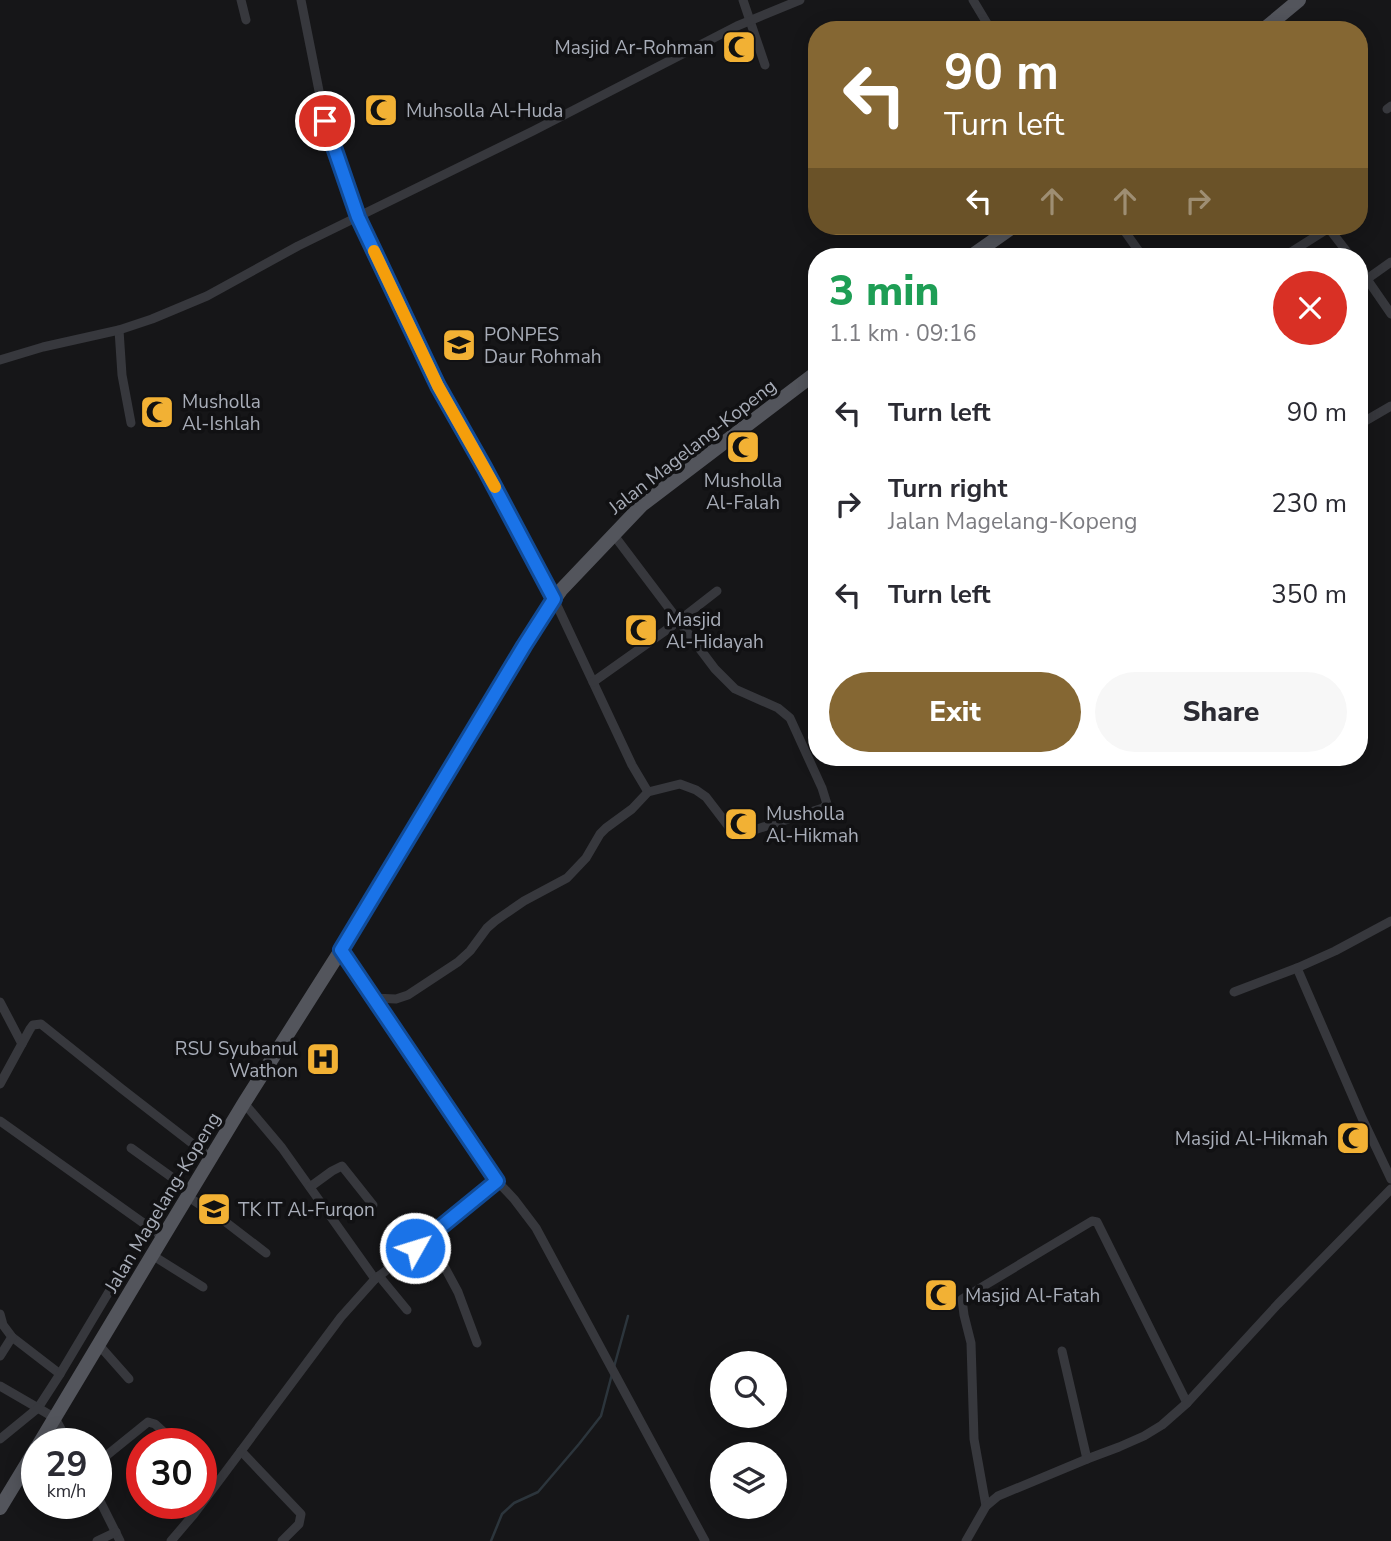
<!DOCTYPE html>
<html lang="en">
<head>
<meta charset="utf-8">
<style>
  body { margin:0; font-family:"Nunito Sans",sans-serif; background:#f7f7f7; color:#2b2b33; height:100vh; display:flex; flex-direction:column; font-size:26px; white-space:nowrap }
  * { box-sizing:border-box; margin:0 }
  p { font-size:23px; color:#7c7c81 }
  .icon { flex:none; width:38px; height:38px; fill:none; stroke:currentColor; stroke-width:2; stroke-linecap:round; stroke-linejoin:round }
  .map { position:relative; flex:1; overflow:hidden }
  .sheet { position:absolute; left:808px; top:248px; width:560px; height:518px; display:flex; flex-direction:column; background:#fff; border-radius:28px; box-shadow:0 4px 18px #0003 }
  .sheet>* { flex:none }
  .banner { position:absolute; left:808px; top:21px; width:560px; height:214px; border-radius:28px; box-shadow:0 4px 18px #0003; background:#856733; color:#fff; overflow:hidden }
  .buttons { position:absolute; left:710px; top:1351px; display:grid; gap:14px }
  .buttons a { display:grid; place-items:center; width:77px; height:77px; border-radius:50%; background:#fff; box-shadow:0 4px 18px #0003; font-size:35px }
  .speed { position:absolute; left:21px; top:1428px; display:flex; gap:14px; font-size:35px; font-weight:700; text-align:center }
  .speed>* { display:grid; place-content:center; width:91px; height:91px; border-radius:50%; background:#fff; box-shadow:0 4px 18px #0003; line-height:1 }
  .speed small { font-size:18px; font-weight:400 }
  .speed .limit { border:10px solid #d22; background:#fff; color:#111 }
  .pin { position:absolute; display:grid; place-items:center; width:60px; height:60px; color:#fff; margin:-30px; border:4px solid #fff; border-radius:50%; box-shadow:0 2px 7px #0007 }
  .me { position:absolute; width:77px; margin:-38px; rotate:51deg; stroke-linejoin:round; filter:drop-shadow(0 0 5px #0008) }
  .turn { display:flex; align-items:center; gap:24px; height:147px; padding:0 21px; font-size:32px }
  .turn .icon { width:91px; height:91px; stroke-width:2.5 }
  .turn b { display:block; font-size:49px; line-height:60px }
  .lanes { display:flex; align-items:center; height:66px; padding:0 21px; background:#0003; justify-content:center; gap:35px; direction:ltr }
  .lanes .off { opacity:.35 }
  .round { display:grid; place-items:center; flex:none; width:74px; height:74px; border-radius:37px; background:#f7f7f7 }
  .summary { display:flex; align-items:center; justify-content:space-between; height:119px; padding:0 21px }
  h1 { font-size:42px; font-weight:800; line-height:52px; color:#1e9e55 }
  .cta { display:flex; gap:14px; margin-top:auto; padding:14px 21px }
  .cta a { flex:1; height:80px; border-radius:42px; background:#856733; color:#fff; font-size:28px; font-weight:800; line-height:80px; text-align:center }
  .cta a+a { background:#f7f7f7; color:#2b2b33 }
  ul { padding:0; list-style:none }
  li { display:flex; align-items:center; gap:21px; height:91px; padding:0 21px }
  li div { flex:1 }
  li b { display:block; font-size:26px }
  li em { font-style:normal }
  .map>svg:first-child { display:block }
</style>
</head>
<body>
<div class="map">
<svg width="1391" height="1541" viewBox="0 0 1391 1541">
  <rect width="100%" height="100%" fill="#161618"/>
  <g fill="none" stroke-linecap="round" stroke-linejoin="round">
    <g stroke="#2c353c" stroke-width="2.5">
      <polyline points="614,1367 628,1316"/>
      <polyline points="491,1541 502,1514 514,1503 538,1492 579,1444 601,1416 612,1374"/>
    </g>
    <g stroke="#37383d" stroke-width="9">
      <polyline points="241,0 246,20"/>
      <polyline points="301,0 325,121 358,217 438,386 484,467 554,599 632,765 648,792"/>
      <polyline points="743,0 765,65"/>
      <polyline points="973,0 991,30"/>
      <polyline points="1387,109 1391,106"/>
      <polyline points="1121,226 1143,257"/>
      <polyline points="1327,226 1351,257"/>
      <polyline points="1224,257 1230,253"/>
      <polyline points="1283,257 1329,228"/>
      <polyline points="1360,269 1391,314"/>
      <polyline points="1360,284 1391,262"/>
      <polyline points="119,330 122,375 131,423"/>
      <polyline points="0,360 43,347 119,330 152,319 207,296 298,246 533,131 737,26 800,0"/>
      <polyline points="1360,424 1391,406"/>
      <polyline points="593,682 672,626 717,591"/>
      <polyline points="1297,968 1362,1118 1391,1179"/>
      <polyline points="1234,992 1297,968 1335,951 1391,921"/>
      <polyline points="373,998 396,999 408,995 458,962 470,951 487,928 495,921 524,901 567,878 586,858 600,834 606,828 632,809 648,792 680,784 696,790 706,797 729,827 738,832 751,831 823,808 827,804 822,788 790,718 778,708 735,689 715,669 613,534"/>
      <polyline points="0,1002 22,1044"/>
      <polyline points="0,1084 30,1029 33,1025 41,1024 122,1089 211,1158"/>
      <polyline points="244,1103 282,1148 375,1279"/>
      <polyline points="0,1121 163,1237"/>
      <polyline points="131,1148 191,1191"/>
      <polyline points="497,1181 514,1199 536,1228 705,1541"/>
      <polyline points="310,1187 332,1171 342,1166 373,1205"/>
      <polyline points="187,1196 223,1220 266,1253"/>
      <polyline points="429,1238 458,1292 477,1343"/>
      <polyline points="152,1255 203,1287"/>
      <polyline points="379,1276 407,1310"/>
      <polyline points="0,1314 3,1325 12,1337 60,1374"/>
      <polyline points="98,1344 129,1379"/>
      <polyline points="1062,1351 1087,1459"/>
      <polyline points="0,1356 12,1337"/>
      <polyline points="0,1386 38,1408 60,1374 110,1290"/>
      <polyline points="0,1439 38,1408 55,1418 69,1444"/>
      <polyline points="241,1451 301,1514 299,1524 282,1541"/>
      <polyline points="96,1464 148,1422 155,1424 177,1444"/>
      <polyline points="96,1493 120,1541"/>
      <polyline points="986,1506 974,1439 971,1343 964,1315 962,1299 1092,1221 1097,1222 1187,1403"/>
      <polyline points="97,1541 116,1532"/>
      <polyline points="171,1541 194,1514 341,1317 375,1279 429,1238 497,1181 341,950"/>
      <polyline points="966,1541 986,1506 998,1496 1087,1459 1119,1447 1144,1436 1162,1425 1187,1403 1278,1304 1391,1189"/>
    </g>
    <g stroke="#53555c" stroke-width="14">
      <polyline points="1263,30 1299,0"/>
      <polyline points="970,257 1014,226"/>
      <polyline points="39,1444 163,1237 244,1103 341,950 538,623 561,590 642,505 817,372"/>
      <polyline points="0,1508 37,1447"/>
    </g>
  </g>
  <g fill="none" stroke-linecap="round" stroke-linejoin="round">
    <g stroke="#114b97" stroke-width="18">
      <polyline id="route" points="325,121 358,217 438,386 484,467 554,599 524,646 341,950 497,1181 415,1248"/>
    </g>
    <use href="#route" stroke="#1a73e8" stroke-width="12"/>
    <polyline stroke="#f59e0b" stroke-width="12" points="374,251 438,386 495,487"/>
  </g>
  <defs>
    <g id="mosque-square" transform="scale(1.75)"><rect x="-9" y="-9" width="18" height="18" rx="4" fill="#f2b134" stroke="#111113"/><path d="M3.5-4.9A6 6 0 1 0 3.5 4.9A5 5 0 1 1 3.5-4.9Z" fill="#111"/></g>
    <g id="school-square" transform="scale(1.75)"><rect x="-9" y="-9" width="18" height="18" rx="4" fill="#f2b134" stroke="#111113"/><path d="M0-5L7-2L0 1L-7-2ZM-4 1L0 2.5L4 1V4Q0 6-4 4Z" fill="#111"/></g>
    <g id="hospital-square" transform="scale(1.75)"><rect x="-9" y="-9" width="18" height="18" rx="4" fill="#f2b134" stroke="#111113"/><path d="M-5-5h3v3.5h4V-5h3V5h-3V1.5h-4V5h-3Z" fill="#111"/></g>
  </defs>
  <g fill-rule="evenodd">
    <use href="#mosque-square" x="739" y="47"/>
    <use href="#mosque-square" x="381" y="110"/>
    <use href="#school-square" x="459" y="345"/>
    <use href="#mosque-square" x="157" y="412"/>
    <use href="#mosque-square" x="743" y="447"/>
    <use href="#mosque-square" x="641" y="630"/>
    <use href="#mosque-square" x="741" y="824"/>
    <use href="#hospital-square" x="323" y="1059"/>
    <use href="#mosque-square" x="1353" y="1138"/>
    <use href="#school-square" x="214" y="1209"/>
    <use href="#mosque-square" x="941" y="1295"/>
  </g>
  <g text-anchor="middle" stroke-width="7" stroke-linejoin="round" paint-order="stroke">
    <g font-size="19" fill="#a8adb8" stroke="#111113" text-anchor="start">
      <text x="714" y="54" text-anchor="end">Masjid Ar-Rohman</text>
      <text x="406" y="117">Muhsolla Al-Huda</text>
      <text x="484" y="341">PONPES<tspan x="484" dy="22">Daur Rohmah</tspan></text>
      <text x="182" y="408">Musholla<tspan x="182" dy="22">Al-Ishlah</tspan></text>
      <text x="743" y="487" text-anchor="middle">Musholla<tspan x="743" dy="22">Al-Falah</tspan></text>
      <text x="666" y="626">Masjid<tspan x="666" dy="22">Al-Hidayah</tspan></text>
      <text x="766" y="820">Musholla<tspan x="766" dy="22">Al-Hikmah</tspan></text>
      <text x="298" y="1055" text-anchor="end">RSU Syubanul<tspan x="298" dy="22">Wathon</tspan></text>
      <text x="1328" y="1145" text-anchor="end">Masjid Al-Hikmah</text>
      <text x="238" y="1216">TK IT Al-Furqon</text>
      <text x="965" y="1302">Masjid Al-Fatah</text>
    </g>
    <g font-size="19" fill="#a8adb8" stroke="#111113">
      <text transform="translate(692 446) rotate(-38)" y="7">Jalan Magelang-Kopeng</text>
      <text transform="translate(162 1202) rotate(-59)" y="7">Jalan Magelang-Kopeng</text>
    </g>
  </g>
</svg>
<div class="buttons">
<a><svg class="icon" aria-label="search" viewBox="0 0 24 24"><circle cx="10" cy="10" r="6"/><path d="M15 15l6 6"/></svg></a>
<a><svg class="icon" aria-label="layers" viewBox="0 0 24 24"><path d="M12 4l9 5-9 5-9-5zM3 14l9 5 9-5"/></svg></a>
</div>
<div class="speed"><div>29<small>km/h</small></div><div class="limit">30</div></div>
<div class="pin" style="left:325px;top:121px;background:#d93025"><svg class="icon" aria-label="arrive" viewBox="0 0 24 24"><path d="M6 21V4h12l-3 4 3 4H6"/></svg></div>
<svg class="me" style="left:415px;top:1248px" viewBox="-20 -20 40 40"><circle r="17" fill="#1a73e8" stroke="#fff" stroke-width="3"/><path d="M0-11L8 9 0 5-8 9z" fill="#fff"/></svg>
<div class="banner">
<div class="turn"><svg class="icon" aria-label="left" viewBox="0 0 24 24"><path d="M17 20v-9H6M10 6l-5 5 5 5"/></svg><div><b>90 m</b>Turn left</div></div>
<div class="lanes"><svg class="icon" aria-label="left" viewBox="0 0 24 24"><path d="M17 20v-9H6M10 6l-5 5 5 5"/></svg><svg class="icon off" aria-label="ahead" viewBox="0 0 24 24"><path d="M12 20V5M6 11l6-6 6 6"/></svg><svg class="icon off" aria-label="ahead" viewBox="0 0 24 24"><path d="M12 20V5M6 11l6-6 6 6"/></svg><svg class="icon off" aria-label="right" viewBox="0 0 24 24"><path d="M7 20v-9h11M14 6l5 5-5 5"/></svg></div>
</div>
<section class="sheet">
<div class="summary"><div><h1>3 min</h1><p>1.1 km · 09:16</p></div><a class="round" style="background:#d93025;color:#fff"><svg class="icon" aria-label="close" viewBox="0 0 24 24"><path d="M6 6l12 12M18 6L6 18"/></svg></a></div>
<ul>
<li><svg class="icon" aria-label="left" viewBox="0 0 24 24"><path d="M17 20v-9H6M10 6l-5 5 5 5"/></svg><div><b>Turn left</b></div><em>90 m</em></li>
<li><svg class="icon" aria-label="right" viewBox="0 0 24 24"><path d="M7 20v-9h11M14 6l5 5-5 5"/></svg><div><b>Turn right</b><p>Jalan Magelang-Kopeng</p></div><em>230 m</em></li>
<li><svg class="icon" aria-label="left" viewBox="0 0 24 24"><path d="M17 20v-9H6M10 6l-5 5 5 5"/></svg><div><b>Turn left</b></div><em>350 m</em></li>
</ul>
<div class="cta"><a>Exit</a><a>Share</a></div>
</section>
</div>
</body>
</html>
